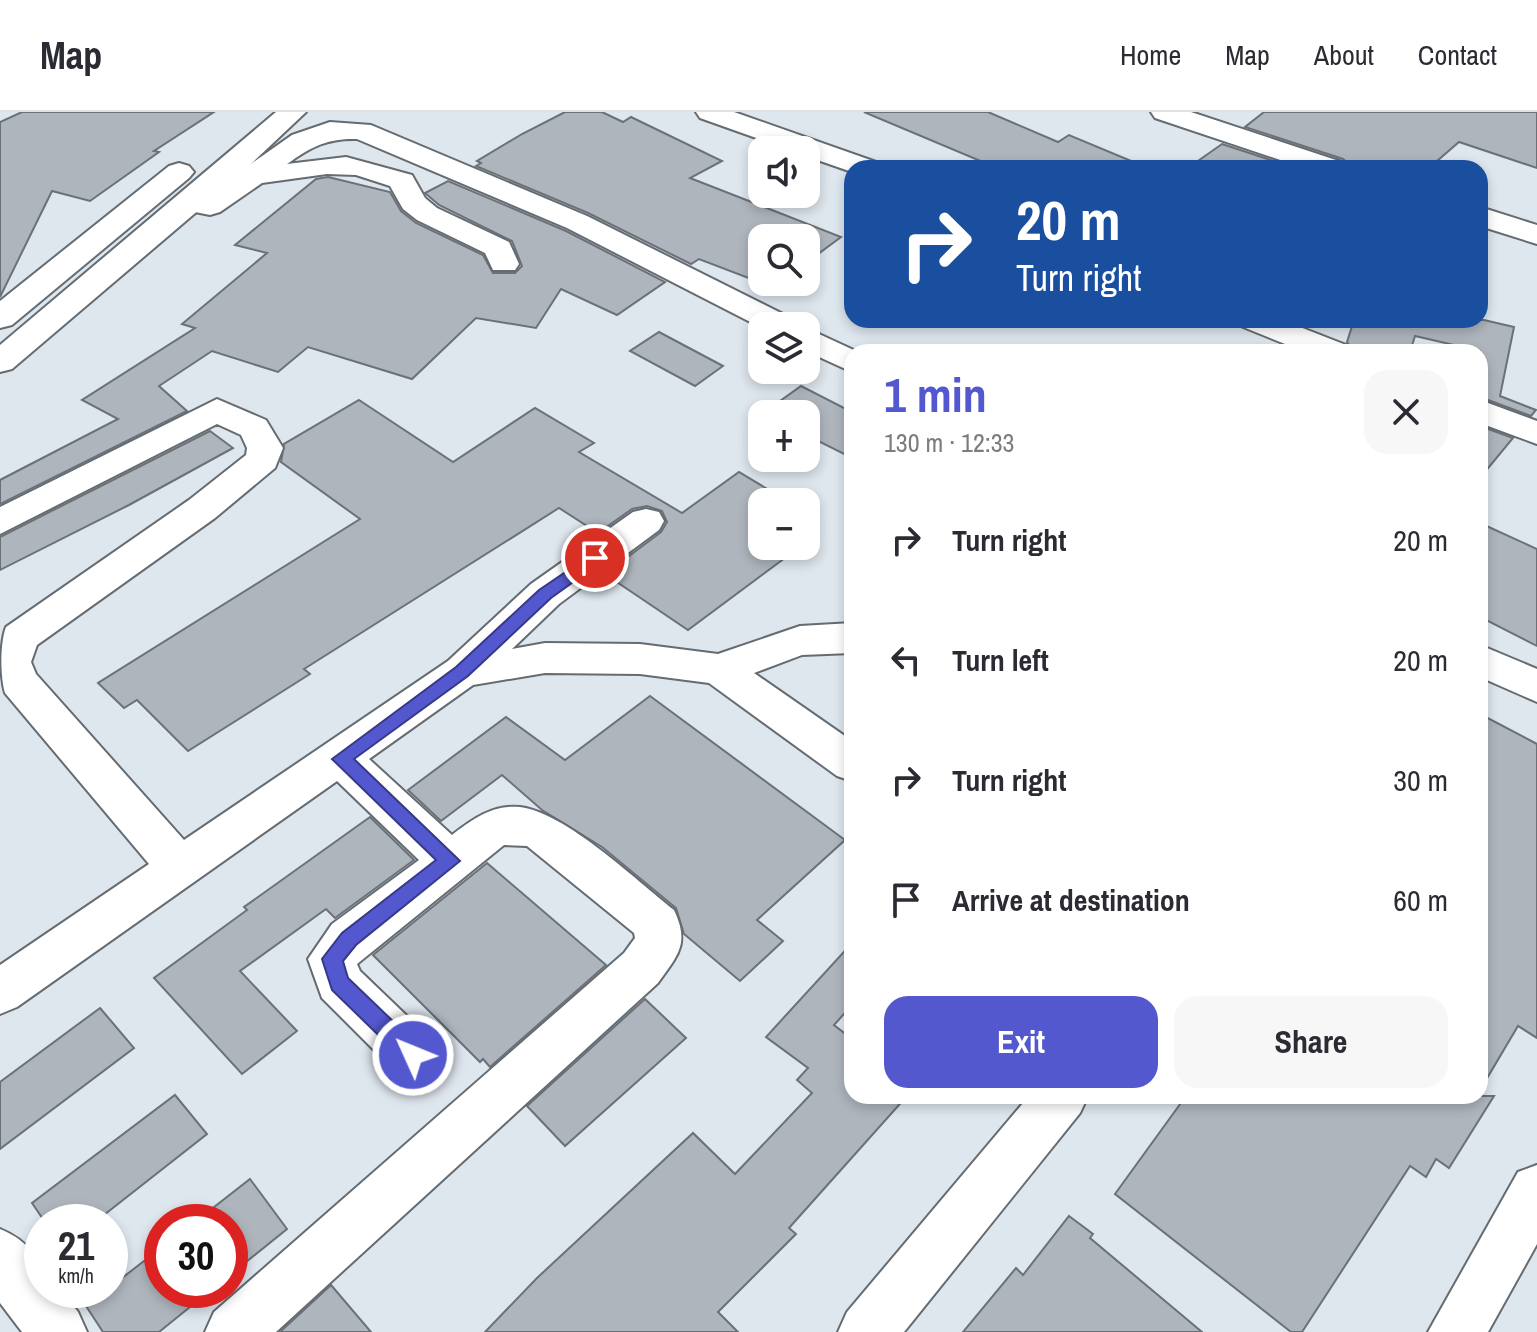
<!DOCTYPE html>
<html lang="en">
<head>
<meta charset="utf-8">
<style>
  body { margin:0; font-family:"Archivo Narrow",sans-serif; background:#f7f7f7; color:#2b2b33; height:100vh; display:flex; flex-direction:column; font-size:30px; white-space:nowrap }
  * { box-sizing:border-box; margin:0 }
  p { font-size:26px; color:#7c7c81 }
  .icon { flex:none; width:44px; height:44px; fill:none; stroke:currentColor; stroke-width:2; stroke-linecap:round; stroke-linejoin:round }
  .map { position:relative; flex:1; overflow:hidden }
  .details { position:absolute; left:844px; top:232px; width:644px; height:760px; display:flex; flex-direction:column; background:#fff; border-radius:24px; box-shadow:0 4px 12px #0003 }
  .details>* { flex:none }
  .hud { position:absolute; left:844px; top:48px; width:644px; height:168px; border-radius:24px; box-shadow:0 4px 12px #0003; background:#1a4fa0; color:#fff; overflow:hidden }
  .buttons { position:absolute; left:748px; top:24px; display:grid; gap:16px }
  .buttons a { display:grid; place-items:center; width:72px; height:72px; border-radius:16px; background:#fff; box-shadow:0 4px 12px #0003; font-size:40px }
  .speed { position:absolute; left:24px; top:1092px; display:flex; gap:16px; font-size:40px; font-weight:700; text-align:center }
  .speed>* { display:grid; place-content:center; width:104px; height:104px; border-radius:50%; background:#fff; box-shadow:0 4px 12px #0003; line-height:1 }
  .speed small { font-size:20px; font-weight:400 }
  .speed .limit { border:12px solid #d22; background:#fff; color:#111 }
  .pin { position:absolute; display:grid; place-items:center; width:68px; height:68px; color:#fff; margin:-34px; border:4px solid #fff; border-radius:50%; box-shadow:0 2px 8px #0007 }
  .me { position:absolute; width:88px; margin:-44px; rotate:314deg; stroke-linejoin:round; filter:drop-shadow(0 0 6px #0008) }
  .turn { display:flex; align-items:center; gap:28px; height:168px; padding:0 40px; font-size:36px }
  .turn .icon { width:104px; height:104px; stroke-width:2.5 }
  .turn b { display:block; font-size:56px; line-height:68px }
  .round { display:grid; place-items:center; flex:none; width:84px; height:84px; border-radius:24px; background:#f7f7f7 }
  .headline { display:flex; align-items:center; justify-content:space-between; height:136px; padding:0 40px }
  h1 { font-size:48px; font-weight:700; line-height:60px; color:#5358cf }
  .primary-button { display:flex; gap:16px; margin-top:auto; padding:16px 40px }
  .primary-button a { flex:1; height:92px; border-radius:24px; background:#5358cf; color:#fff; font-size:32px; font-weight:700; line-height:92px; text-align:center }
  .primary-button a+a { background:#f7f7f7; color:#2b2b33 }
  ul { padding:0; list-style:none }
  li { display:flex; align-items:center; gap:24px; height:120px; padding:0 40px }
  li div { flex:1 }
  li b { display:block; font-size:30px }
  li em { font-style:normal }
  header { display:flex; align-items:center; gap:48px; box-sizing:border-box; height:112px; padding:0 40px; background:#fff; border-bottom:2px solid #e1e1e2 }
  header strong { font-size:38px }
  nav { display:flex; gap:44px; margin-inline-start:auto; font-size:28px }
  .map>svg:first-child { display:block }
</style>
</head>
<body>
<header>
<strong>Map</strong>
<nav><a>Home</a><a>Map</a><a>About</a><a>Contact</a></nav>
</header>
<div class="map">
<svg width="1537" height="1220" viewBox="0 0 1537 1220">
  <rect width="100%" height="100%" fill="#dee6ee"/>
  <g fill="#aeb5bd" stroke="#6a7178" stroke-width="2">
    <polygon points="22,0 214,0 154,39 159,40 90,89 52,79 0,185 0,10"/>
    <polygon points="565,0 602,0 623,10 631,5 722,49 690,66 841,125 806,151 806,126 762,126 762,170 780,170 772,175 699,147 691,152 588,101 476,54 481,51 477,49 522,22"/>
    <polygon points="864,0 988,0 1058,30 1069,23 1148,56 997,56"/>
    <polygon points="1264,0 1537,0 1537,56 1459,30 1429,56 1354,56 1343,47 1245,15"/>
    <polygon points="1222,32 1283,52 1279,56 1188,56"/>
    <polygon points="328,65 390,80 401,99 416,111 483,143 493,161 515,161 522,154 512,129 439,93 425,81 448,69 566,119 665,170 617,203 561,177 536,216 476,206 412,267 308,235 278,260 212,239 159,274 187,299 0,392 0,368 118,307 82,288 195,216 182,212 267,141 235,133 316,67"/>
    <polygon points="1354,208 1484,208 1514,215 1500,284 1536,298 1531,304 1480,285 1480,239 1415,224 1410,240 1376,240 1350,234 1347,230"/>
    <polygon points="659,220 723,254 695,274 630,239"/>
    <polygon points="801,274 852,300 852,346 806,323 806,302 762,302"/>
    <polygon points="359,288 453,350 535,296 594,331 579,340 682,401 739,360 789,390 762,390 762,434 801,434 688,518 605,462 661,420 667,410 662,399 647,394 632,397 598,421 559,396 304,557 310,562 188,639 137,588 124,596 98,571 360,407 281,350 284,332"/>
    <polygon points="1480,314 1513,326 1480,366"/>
    <polygon points="210,319 233,336 129,393 0,458 0,425"/>
    <polygon points="1480,411 1537,437 1537,534 1480,505"/>
    <polygon points="650,584 845,728 757,808 783,829 740,869 684,822 676,796 602,735 542,698 502,663 441,709 408,678 506,605 565,648"/>
    <polygon points="1480,602 1537,632 1537,926 1518,914 1480,978"/>
    <polygon points="370,705 414,748 335,806 326,797 240,859 297,919 242,962 154,866 247,798 244,795"/>
    <polygon points="487,751 606,853 490,955 483,947 480,950 373,843"/>
    <polygon points="852,831 852,893 834,913 852,927 852,984 907,984 789,1116 796,1122 718,1200 738,1220 485,1220 537,1166 693,1021 735,1062 812,981 797,968 808,956 766,925"/>
    <polygon points="645,887 686,926 565,1034 527,994"/>
    <polygon points="100,896 134,936 0,1037 0,970"/>
    <polygon points="175,983 207,1022 95,1110 45,1110 32,1091"/>
    <polygon points="1186,984 1494,984 1449,1056 1436,1047 1426,1065 1410,1054 1302,1220 1291,1220 1115,1082"/>
    <polygon points="250,1067 287,1117 230,1163 230,1110 195,1110"/>
    <polygon points="1069,1104 1093,1122 1090,1126 1202,1220 963,1220 1016,1156 1023,1163"/>
    <polygon points="162,1135 162,1178 211,1178 159,1220 103,1220 86,1194"/>
    <polygon points="331,1173 371,1220 280,1220"/>
  </g>
  <g fill="none" stroke-linecap="round" stroke-linejoin="round">
    <g stroke="#646b71" stroke-width="4">
      <g id="minor">
        <polygon points="696,0 734,0 876,50 880,56 852,56 852,60 806,44 806,38 790,38 700,6"/>
        <polygon points="1151,0 1191,0 1342,50 1346,56 1304,56 1155,6"/>
        <path d="M330,10l41,3 216,91 206,103 5,7 -36,2 -195,-100 -210,-89c-30,-1 -46,8 -70,25l59,-7 66,18 13,23 12,10 72,34 10,22 -4,6h-22l-8,-17 -68,-33 -14,-11 -13,-23 -34,-11 -29,-1 -65,9 -42,29 -10,3 -30,-6 -4,-6 4,-6 25,-1 87,-61z"/>
        <polygon points="1480,95 1537,113 1537,132 1480,114"/>
        <polygon points="1238,208 1282,208 1346,233 1350,240 1305,240 1243,215"/>
        <polygon points="806,216 858,240 852,240 852,260 806,239"/>
        <path d="M217,287l49,21 17,28 -8,20 -60,50 -178,127 -6,17 5,12 148,166 264,-179 83,-77 102,-72 13,-3 13,3 5,9 -5,9 -100,74 -47,45 33,-6 95,1 78,10 82,-28 52,-3v30l-50,2 -48,18 98,68v40l-15,-5 -128,-93 -69,-9 -95,-1 -72,12 -104,74 83,76c19,-15 41,-31 68,-28 45,5 117,74 154,103 16,34 4,45 -16,73l-382,349h-71l9,-20 410,-359 11,-15 -1,-5 -107,-87 -23,-1 -147,119 3,7 71,68 7,16 -7,16 -18,7 -18,-7 -73,-73 -14,-39 24,-35 87,-64 -82,-79 -320,226 -17,7v-49l149,-101 -144,-171c-5,-17 -5,-50 1,-66l183,-127 57,-45 1,-7 -6,-13 -24,-11 -217,110v-27z"/>
        <polygon points="1480,288 1537,309 1537,332 1480,311"/>
        <polygon points="1480,533 1537,557 1537,590 1480,565"/>
        <polygon points="1029,984 1088,984 1080,1001 904,1220 838,1220 847,1200"/>
        <polygon points="1537,1053 1537,1132 1488,1220 1428,1220 1518,1060"/>
        <path d="M0,1117c29,12 42,30 42,61h19l17,22 9,20h-65l-22,-29z"/>
      </g>
    </g>
    <g stroke="#646b71" stroke-width="4">
      <g id="major">
        <polygon points="276,0 306,0 234,68 12,257 0,260 0,233"/>
        <polygon points="179,51 189,54 194,60 189,66 12,213 0,216 0,189 169,54"/>
      </g>
    </g>
    <use href="#minor" fill="#fff" fill-rule="evenodd"/>
    <use href="#major" fill="#fff" fill-rule="evenodd"/>
  </g>
  <polygon fill="#5358cf" stroke="#363987" stroke-width="2" points="595,440 603,446 601,450 551,486 468,564 354,647 460,749 356,833 343,849 348,866 421,936 424,943 421,950 413,953 406,950 332,878 322,847 342,821 436,748 332,647 456,555 539,478"/>
</svg>
<div class="buttons">
<a><svg class="icon" aria-label="sound" viewBox="0 0 24 24"><path d="M4 9h4l5-4v14l-5-4H4zM17 9q2 3 0 6"/></svg></a>
<a><svg class="icon" aria-label="search" viewBox="0 0 24 24"><circle cx="10" cy="10" r="6"/><path d="M15 15l6 6"/></svg></a>
<a><svg class="icon" aria-label="layers" viewBox="0 0 24 24"><path d="M12 4l9 5-9 5-9-5zM3 14l9 5 9-5"/></svg></a>
<a>+</a>
<a>−</a>
</div>
<div class="speed"><div>21<small>km/h</small></div><div class="limit">30</div></div>
<div class="pin" style="left:595px;top:446px;background:#d93025"><svg class="icon" aria-label="arrive" viewBox="0 0 24 24"><path d="M6 21V4h12l-3 4 3 4H6"/></svg></div>
<svg class="me" style="left:413px;top:943px" viewBox="-20 -20 40 40"><circle r="17" fill="#5358cf" stroke="#fff" stroke-width="3"/><path d="M0-11L8 9 0 5-8 9z" fill="#fff"/></svg>
<div class="hud">
<div class="turn"><svg class="icon" aria-label="right" viewBox="0 0 24 24"><path d="M7 20v-9h11M14 6l5 5-5 5"/></svg><div><b>20 m</b>Turn right</div></div>
</div>
<section class="details">
<div class="headline"><div><h1>1 min</h1><p>130 m · 12:33</p></div><a class="round"><svg class="icon" aria-label="close" viewBox="0 0 24 24"><path d="M6 6l12 12M18 6L6 18"/></svg></a></div>
<ul>
<li><svg class="icon" aria-label="right" viewBox="0 0 24 24"><path d="M7 20v-9h11M14 6l5 5-5 5"/></svg><div><b>Turn right</b></div><em>20 m</em></li>
<li><svg class="icon" aria-label="left" viewBox="0 0 24 24"><path d="M17 20v-9H6M10 6l-5 5 5 5"/></svg><div><b>Turn left</b></div><em>20 m</em></li>
<li><svg class="icon" aria-label="right" viewBox="0 0 24 24"><path d="M7 20v-9h11M14 6l5 5-5 5"/></svg><div><b>Turn right</b></div><em>30 m</em></li>
<li><svg class="icon" aria-label="arrive" viewBox="0 0 24 24"><path d="M6 21V4h12l-3 4 3 4H6"/></svg><div><b>Arrive at destination</b></div><em>60 m</em></li>
</ul>
<div class="primary-button"><a>Exit</a><a>Share</a></div>
</section>
</div>
</body>
</html>
